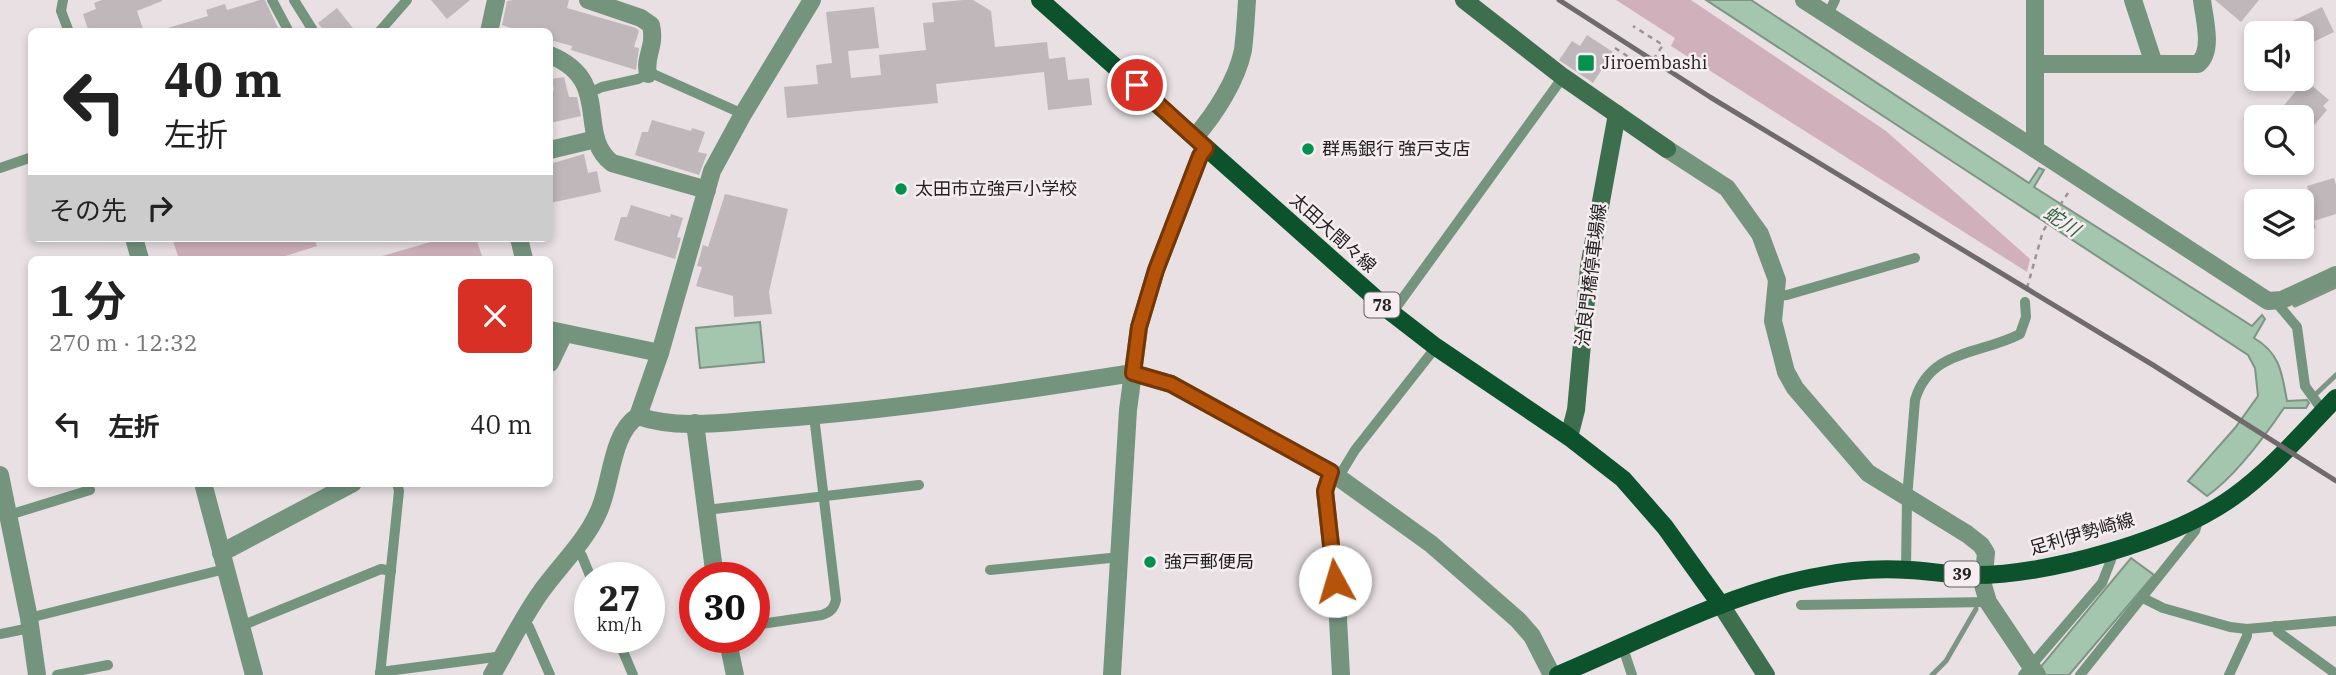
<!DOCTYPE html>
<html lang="ja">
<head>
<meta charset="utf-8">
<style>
  body { margin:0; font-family:"IBM Plex Serif","Noto Sans JP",serif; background:#f6f6f6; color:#222; height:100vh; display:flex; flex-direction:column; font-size:26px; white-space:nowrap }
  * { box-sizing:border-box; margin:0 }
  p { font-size:23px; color:#767676 }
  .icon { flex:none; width:38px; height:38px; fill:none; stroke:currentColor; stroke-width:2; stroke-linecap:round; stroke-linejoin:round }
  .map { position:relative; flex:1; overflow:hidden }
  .sheet { position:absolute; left:28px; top:256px; width:525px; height:231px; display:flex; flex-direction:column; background:#fff; border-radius:10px; box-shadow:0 4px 10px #0003 }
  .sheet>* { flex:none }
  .top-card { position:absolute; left:28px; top:28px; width:525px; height:214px; border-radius:10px; box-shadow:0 4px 10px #0003; background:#fff; color:#222; overflow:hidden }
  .tools { position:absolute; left:2244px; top:21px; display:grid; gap:14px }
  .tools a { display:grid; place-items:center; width:70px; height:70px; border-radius:10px; background:#fff; box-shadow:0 4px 10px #0003; font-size:35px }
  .speed { position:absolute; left:574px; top:562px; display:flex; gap:14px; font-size:35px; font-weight:700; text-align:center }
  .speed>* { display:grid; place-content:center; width:91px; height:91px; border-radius:50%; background:#fff; box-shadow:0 4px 10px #0003; line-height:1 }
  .speed small { font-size:18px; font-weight:400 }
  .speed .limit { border:10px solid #d22; background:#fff; color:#111 }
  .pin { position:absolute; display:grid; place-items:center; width:60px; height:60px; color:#fff; margin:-30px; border:4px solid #fff; border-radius:50%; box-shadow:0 2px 7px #0007 }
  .me { position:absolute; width:77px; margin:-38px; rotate:354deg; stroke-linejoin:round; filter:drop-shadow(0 0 5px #0008) }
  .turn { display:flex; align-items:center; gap:24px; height:147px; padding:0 21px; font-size:32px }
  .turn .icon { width:91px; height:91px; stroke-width:2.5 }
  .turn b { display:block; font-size:49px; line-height:60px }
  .then { display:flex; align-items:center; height:66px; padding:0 21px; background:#0003; gap:14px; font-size:26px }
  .round { display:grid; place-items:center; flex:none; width:74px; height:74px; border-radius:10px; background:#f6f6f6 }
  .headline { display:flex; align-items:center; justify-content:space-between; height:119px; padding:0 21px }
  h1 { font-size:42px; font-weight:700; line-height:52px }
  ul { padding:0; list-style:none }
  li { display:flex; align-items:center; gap:21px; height:98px; padding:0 21px }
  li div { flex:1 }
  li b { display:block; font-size:26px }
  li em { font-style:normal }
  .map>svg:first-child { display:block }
</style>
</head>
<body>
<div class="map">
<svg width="2336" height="675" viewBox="0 0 2336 675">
  <rect width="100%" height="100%" fill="#e8e0e2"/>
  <g fill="#d0b1bb">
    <polygon points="1616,0 1691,0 1886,131 2030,259 2027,272 1671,46 1675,38"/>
    <polygon points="172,238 314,238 317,246 276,259 179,259"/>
    <polygon points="459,238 476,238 483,259 372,259 441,239"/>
  </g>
  <g fill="#a4c5ae" stroke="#7e9484" stroke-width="2">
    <path d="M1706,0h45l278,183 10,-15 5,2 -10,17 218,139 10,-11 3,4 -11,19c26,15 28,35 33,63l20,-1 2,3 -3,5h-22c-19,28 -50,69 -77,88l-19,-15 47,-53 23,-32 -3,-28 -7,-13z"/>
    <polygon points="760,322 764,362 700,368 696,328"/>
    <polygon points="2131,558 2154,575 2069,675 2034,675"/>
  </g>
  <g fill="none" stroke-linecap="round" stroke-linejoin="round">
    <g stroke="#7e9484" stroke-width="5">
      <polyline points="2295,305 2336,286"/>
      <polyline points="2317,393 2336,375"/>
      <polyline points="1932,675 1946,661 1976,609"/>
    </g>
  </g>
  <g fill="#bfb7b9">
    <polygon points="102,0 162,0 162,1 137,11 144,32 89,32 83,14 96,9 94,3"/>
    <polygon points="260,0 265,0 280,32 169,32 168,28 208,16 206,10 225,4 227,10"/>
    <polygon points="431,0 470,0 447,19"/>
    <polygon points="513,0 569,0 567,8 636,28 639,31 634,47 639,48 636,70 571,50 572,46 550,40 550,32 523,32 502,25 507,1"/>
    <polygon points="963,0 973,0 991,11 995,47 1047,42 1049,59 1065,57 1068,80 1089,78 1092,105 1048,110 1044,72 936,84 938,103 787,118 784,87 818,84 816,65 832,63 826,12 874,7 879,48 848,51 851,78 881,75 879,55 926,50 923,23 934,22 932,3"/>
    <polygon points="2215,0 2259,0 2241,22"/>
    <polygon points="2322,7 2334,32 2301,48 2301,33 2267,33"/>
    <polygon points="337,8 356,32 325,32 318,23"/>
    <polygon points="1587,35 1613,52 1593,83 1559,60 1572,41 1580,46"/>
    <polygon points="564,77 569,97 577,97 581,116 550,123 550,91 554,90 552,79"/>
    <polygon points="2301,85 2307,90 2311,85 2329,100 2323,106 2327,110 2311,129 2301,120 2301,117 2274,117"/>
    <polygon points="652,120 691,131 692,128 705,132 698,152 707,154 699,175 635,155 642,132 648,132"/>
    <polygon points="584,154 588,173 597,171 601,192 550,203 550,164"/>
    <polygon points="2334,178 2336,185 2336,214 2314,221 2316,228 2301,233 2301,190 2304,190 2306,195 2309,193 2307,186"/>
    <polygon points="725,194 788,209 769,292 772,314 734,317 733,296 696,286 702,267 697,266 703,245 708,247"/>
    <polygon points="631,205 670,217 671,214 683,218 677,237 681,238 675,259 614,240 621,217 627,217"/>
  </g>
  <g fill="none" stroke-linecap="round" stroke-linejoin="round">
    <g stroke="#999395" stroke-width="2.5" stroke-dasharray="5 5" stroke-linecap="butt">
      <polyline points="1615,48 1647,69 1663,45 1633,26"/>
      <polyline points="2027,288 2043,231 2068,193"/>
    </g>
    <g stroke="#74947e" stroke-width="10">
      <polyline points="63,0 61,11 69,32"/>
      <polyline points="272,0 289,32"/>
      <polyline points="294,0 314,32"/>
      <polyline points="1828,14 1835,0"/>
      <polyline points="379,32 407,0"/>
      <polyline points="589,93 602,87 638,79 651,73 743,114"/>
      <polyline points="0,168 32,157"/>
      <polyline points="1777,296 1787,295 1915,258"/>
      <polyline points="2275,301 2297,327 2305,386 2323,411"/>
      <polyline points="1392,313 1563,77"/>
      <polyline points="1338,478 1355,450 1436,347"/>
      <polyline points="706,510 919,485"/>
      <polyline points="9,515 90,490"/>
      <polyline points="576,548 582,556 591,578"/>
      <polyline points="990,570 1120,557"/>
      <path d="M1906,570l1,-72 8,-98c15,-51 65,-45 105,-66l6,-17 -1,-15"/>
      <polyline points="2143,598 2163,608 2230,627 2247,629 2336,621"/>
      <polyline points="1801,605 1988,602"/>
      <polyline points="29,618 225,569"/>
      <polyline points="524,621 529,627 550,675"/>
      <path d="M754,625l68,-10c9,-3 12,-7 14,-15l-22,-184"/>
      <polyline points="241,626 381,569 391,571"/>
      <polyline points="2275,626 2278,632 2336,674"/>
      <polyline points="0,634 30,628"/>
      <polyline points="617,637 633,675"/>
      <polyline points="1623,648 1632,675"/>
      <polyline points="380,672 503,656"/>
      <polyline points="57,675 108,665"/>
      <polyline points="380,675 399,491 397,483"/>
      <polyline points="2023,675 2102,583 2111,560 2108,552"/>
      <polyline points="2080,675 2195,531 2199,518"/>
      <polyline points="2229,675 2247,636 2247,629"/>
    </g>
    <g stroke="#74947e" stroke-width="18">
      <path d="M588,0l53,18 10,7c5,23 -7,30 -3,49"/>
      <polyline points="1804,0 2035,149"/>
      <polyline points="2035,0 2035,149 2268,301 2282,300 2336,275"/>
      <polyline points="2133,0 2154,64"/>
      <polyline points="489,32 496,0"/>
      <path d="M550,55c64,26 25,79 62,108l95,27"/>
      <path d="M2037,64h161c16,-13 6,-46 4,-64"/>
      <path d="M1195,137c20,-23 42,-57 48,-87 2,-16 3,-34 4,-50"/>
      <polyline points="1667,149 1727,188 1760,234 1777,280 1773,321 1786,372 1795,388 1868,473 1967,534 1981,545 1986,553 1983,585 1988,602 2037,675"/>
      <polyline points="550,150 596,139"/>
      <polyline points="134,238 140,259"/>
      <polyline points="519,238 524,259"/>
      <polyline points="550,330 660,353"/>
      <polyline points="550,363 564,334"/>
      <path d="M638,416c39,14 90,6 132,3 122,-9 242,-27 363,-46l38,11 160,88 100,72 87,76 14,16 20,39"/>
      <polyline points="695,423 715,578"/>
      <polyline points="1331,472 1325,491 1337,600 1341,675"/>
      <polyline points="0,475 29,618 37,675"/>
      <polyline points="203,483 254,675"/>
      <polyline points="221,553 353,483"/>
      <polyline points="727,637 735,675"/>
      <path d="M492,675c15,-26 29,-54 46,-79 19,-28 46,-52 60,-83 14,-28 12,-79 40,-97l22,-63 52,-182 31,-57 69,-114"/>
      <polyline points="1112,675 1128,410 1139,327 1156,270 1200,156 1206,148"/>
    </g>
    <g stroke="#3d6e4e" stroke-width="18">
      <polyline points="1464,0 1563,77 1667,149"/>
      <polyline points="1569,437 1576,410 1589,267 1617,114"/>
      <polyline points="1721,605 1766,675"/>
    </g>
    <g stroke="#0b522d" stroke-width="18">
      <polyline points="1040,0 1392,313 1436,347 1569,437 1623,479 1665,527 1721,605"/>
      <path d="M1558,675c81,-34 175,-84 262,-99 29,-6 59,-8 89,-6 21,1 42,5 64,5 73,1 200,-35 260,-78 39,-28 70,-65 103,-99"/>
    </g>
    <polyline stroke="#6f6a6c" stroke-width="5" points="1559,0 1710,97 2153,365 2336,481"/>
  </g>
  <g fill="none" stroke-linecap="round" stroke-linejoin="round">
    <g stroke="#753606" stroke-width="18">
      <polyline id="route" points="1137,85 1206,148 1200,156 1156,270 1139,327 1133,373 1171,384 1331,472 1325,491 1335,581"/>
    </g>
    <use href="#route" stroke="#b45309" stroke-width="12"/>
  </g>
  <g fill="#039150" stroke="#f5edef" stroke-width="2.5">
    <rect x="1577" y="54" width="18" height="18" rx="3.5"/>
    <circle cx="1308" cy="149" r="7"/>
    <circle cx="901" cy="189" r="7"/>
    <circle cx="1150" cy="562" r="7"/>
  </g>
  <g text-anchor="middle" stroke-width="5" stroke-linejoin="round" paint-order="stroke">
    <g fill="#f5edef" stroke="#635e60" stroke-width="2">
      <rect x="1364.5" y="292.5" width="35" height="25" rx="5"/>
      <rect x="1944.5" y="561.5" width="35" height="25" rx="5"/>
    </g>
    <g font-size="16" font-weight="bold" fill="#242122">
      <text x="1382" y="311">78</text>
      <text x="1962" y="580">39</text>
    </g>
    <g font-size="18" fill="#242122" stroke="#f5edef" text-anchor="start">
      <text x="1602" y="69">Jiroembashi</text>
      <text x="1322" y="155">群馬銀行 強戸支店</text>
      <text x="915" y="195">太田市立強戸小学校</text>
      <text x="1164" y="568">強戸郵便局</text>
    </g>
    <g font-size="18" fill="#242122" stroke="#f5edef">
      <text transform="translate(1333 233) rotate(42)" y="6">太田大間々線</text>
      <text transform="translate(1591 275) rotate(-83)" y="6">治良門橋停車場線</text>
      <text transform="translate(2082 534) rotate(-16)" y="6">足利伊勢崎線</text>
    </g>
    <g font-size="19" font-style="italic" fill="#306443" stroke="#f5edef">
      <text transform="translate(2062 221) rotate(33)" y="7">蛇川</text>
    </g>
  </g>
</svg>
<div class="tools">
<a><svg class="icon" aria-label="sound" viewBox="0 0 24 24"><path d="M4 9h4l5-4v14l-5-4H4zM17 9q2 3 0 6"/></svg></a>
<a><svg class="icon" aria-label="search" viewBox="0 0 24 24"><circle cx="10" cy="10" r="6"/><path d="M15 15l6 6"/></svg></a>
<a><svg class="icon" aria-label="layers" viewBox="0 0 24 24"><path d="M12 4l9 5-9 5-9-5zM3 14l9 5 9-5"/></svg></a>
</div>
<div class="speed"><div>27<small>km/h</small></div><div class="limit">30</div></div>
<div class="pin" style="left:1137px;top:85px;background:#d93025"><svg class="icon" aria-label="arrive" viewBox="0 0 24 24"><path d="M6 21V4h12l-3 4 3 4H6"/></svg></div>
<svg class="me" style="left:1335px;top:581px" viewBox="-20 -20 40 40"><circle r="19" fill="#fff"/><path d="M0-13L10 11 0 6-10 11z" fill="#b45309"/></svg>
<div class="top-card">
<div class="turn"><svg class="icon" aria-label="left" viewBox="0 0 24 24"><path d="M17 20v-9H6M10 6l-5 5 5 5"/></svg><div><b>40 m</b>左折</div></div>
<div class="then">その先<svg class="icon" aria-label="right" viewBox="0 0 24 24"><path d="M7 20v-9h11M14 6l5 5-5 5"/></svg></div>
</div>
<section class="sheet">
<div class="headline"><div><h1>1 分</h1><p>270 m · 12:32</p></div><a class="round" style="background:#d93025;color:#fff"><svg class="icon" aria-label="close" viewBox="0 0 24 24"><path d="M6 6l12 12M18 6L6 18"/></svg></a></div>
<ul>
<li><svg class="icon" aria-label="left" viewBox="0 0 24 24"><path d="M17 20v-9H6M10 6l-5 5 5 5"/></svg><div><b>左折</b></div><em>40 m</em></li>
</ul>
</section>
</div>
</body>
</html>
